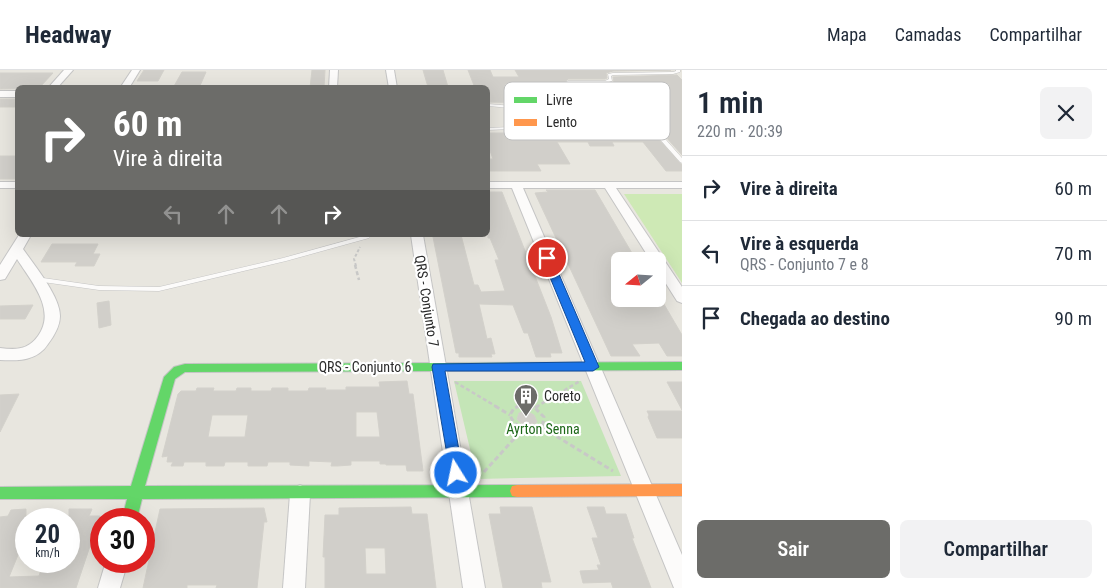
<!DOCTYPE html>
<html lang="pt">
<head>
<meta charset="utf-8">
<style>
  body { margin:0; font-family:"Roboto Condensed",sans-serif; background:#f2f2f3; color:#1f2937; height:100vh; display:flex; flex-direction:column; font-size:19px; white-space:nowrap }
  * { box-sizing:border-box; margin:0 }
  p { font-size:16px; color:#747a83 }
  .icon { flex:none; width:28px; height:28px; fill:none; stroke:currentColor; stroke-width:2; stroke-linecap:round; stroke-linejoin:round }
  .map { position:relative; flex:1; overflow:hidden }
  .panel { display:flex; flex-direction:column; background:#fff; width:425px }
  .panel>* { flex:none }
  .hud { position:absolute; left:15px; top:15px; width:475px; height:152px; border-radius:8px; box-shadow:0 5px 20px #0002; background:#6c6c69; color:#fff; overflow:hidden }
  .needle { width:32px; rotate:252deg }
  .tools { position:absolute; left:611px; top:182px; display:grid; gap:10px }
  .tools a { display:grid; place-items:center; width:55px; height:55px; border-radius:8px; background:#fff; box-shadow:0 5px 20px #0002; font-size:25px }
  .speed { position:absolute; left:15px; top:438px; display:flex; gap:10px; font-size:25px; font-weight:700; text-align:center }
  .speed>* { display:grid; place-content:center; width:65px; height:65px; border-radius:50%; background:#fff; box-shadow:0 5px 20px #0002; line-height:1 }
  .speed small { font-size:12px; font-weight:400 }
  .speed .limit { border:8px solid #d22; background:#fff; color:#111 }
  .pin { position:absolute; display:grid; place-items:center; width:42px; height:42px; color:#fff; margin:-21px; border:2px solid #fff; border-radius:50%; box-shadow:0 1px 5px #0007 }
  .me { position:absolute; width:55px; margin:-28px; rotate:350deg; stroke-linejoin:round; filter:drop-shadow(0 0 4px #0008) }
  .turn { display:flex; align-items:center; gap:18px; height:105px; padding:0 15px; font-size:22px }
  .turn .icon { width:65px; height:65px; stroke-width:2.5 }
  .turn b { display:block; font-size:35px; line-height:42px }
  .lanes { display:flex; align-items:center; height:48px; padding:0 15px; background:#0003; justify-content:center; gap:25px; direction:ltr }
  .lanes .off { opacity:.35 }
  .round { display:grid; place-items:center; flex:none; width:52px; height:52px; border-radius:8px; background:#f2f2f3 }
  .summary { display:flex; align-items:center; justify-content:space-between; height:85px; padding:0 15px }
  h1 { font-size:30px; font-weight:600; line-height:38px }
  .button { display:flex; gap:10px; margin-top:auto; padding:10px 15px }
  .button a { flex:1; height:58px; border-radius:8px; background:#6c6c69; color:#fff; font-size:20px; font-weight:600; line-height:58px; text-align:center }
  .button a+a { background:#f2f2f3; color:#1f2937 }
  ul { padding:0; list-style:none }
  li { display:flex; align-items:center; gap:15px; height:65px; padding:0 15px; border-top:1px solid #e0e1e3 }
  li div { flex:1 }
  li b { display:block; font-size:19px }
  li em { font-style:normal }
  header { display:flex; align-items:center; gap:30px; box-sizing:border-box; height:70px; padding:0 25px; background:#fff; border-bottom:1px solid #e0e1e3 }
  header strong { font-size:24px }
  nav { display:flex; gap:28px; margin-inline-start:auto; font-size:18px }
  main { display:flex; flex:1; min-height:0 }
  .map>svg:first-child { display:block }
</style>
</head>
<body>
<header>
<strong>Headway</strong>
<nav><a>Mapa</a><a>Camadas</a><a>Compartilhar</a></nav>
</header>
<main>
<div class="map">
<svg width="682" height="518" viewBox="0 0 682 518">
  <rect width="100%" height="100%" fill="#e8e6df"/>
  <polygon fill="#c4e5b7" points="454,311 581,311 621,406 477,409"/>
  <polygon fill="#cee9b5" points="624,124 682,124 682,213"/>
  <g fill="#d1cfca" stroke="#d3d1cb" fill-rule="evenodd">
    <polygon points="144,0 164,0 158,11 137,11"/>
    <polygon points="312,0 325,0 324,18 310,18"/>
    <polygon points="423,0 443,0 448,17 428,17"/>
    <polygon points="468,0 490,0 493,7 519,7 515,0 671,0 613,1 606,3 607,8 605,9 568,9 564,13 568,15 606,15 614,12 613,7 677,5 682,10 682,85 623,19 617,19 616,22 682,95 682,101 666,101 643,72 612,72 614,76 590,76 588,72 557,72 570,94 537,94 541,101 488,101 488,89 493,89 488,75 488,63 551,63 534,33 488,32 488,18 475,18"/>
    <polygon points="182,2 206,2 199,18 173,18"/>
    <polygon points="0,3 53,3 39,18 0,19"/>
    <rect x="0" y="29" width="18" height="8"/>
    <rect x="0" y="86" width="18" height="23"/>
    <polygon points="546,120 595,120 636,190 620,191 620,229 658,229 658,224 682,265 682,286 667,286 659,273 632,274 640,286 611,286 535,123 548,122"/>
    <polygon points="488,122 502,122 551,247 562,283 550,283 551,287 536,287 528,263 524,263 513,235 479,234 487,269 491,268 495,284 491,284 492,287 459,287 459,283 456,283 433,167 461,165 474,215 478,215 481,222 505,221 495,190 499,190 490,168 488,168"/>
    <polygon points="52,174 98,174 93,184 100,184 94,196 75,196 77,192 41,192"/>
    <polygon points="109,231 111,255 99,258 97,233"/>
    <polygon points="33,235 25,249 0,249 0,236"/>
    <path d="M407,311l2,13h4l10,77h-16l-1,-6h-20v-1h-6v-3h-29v4l-14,1h-6l1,-4 -23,-1v5l-19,-1v-3h-22l-1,4h-19v-4h-23l-1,4h-18v-4h-22l-1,4h-12l2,-4h-6l1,-6 -6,1 16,-63 3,-3h15l1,-3h17l-1,3h23l1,-3h14v3h20l1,-3h16v3h20l1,-3h17l-1,2h21v-3h34l-1,-5zM356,342h21l3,25h-24zM212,345h36l-3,22h-37z"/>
    <polygon points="667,312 682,312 682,340"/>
    <polygon points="19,324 0,362 0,325"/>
    <polygon points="526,341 534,345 537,352 532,356 523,355 517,349 519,343"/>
    <polygon points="647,341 682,341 682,368 657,368 648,347 649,345"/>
    <path d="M411,437l1,7h15l9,74h-111v-31h-2l2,-42h14v-7zM365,478h20l1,26h-20z"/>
    <polygon points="500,437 532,437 551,512 541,512 542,518 503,518 489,444 501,444"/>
    <polygon points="587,437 604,437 606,444 626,444 634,468 632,468 651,518 613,518 611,512 583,513 580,501 599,500 597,495 601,495 592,468 598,468"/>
    <polygon points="264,438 267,452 264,452 257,518 216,518 217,515 187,515 187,518 143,518 160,439"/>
    <polygon points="26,439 26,470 22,480 20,480 9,507 39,506 44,491 69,491 69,439 92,439 89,446 100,446 76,518 0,518 0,447 8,446 11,440"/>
  </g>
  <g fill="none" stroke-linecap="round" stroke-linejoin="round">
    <g stroke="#c5c5c5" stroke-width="1">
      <g id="lane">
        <polygon points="676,0 680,0 680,2 673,4 613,5 611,6 612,11 606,13 568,13 566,12 568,11 605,11 609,9 608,4 613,3 673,2 676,1"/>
        <polygon points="618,20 622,20 682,88 682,93 680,92 618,22"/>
        <polygon points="488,34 526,37 532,41 538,57 536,58 488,60 488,58 533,56 528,42 523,39 488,36"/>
        <polygon points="367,165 370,167 369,168 286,191 159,221 99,220 36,211 33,209 36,207 99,216 159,217 283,188"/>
      </g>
    </g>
    <g stroke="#c5c5c5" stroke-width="2">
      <g id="street">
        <polygon points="64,0 73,0 57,18 48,18"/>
        <polygon points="132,0 140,0 129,18 120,18"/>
        <polygon points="330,0 338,0 337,18 329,18"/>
        <polygon points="386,0 394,0 397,18 389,18"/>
        <rect x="0" y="21" width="18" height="6"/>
        <rect x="0" y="112" width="18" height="6"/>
        <polygon points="488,112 682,112 682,118 616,118 682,217 682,233 677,231 658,201 658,191 651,191 605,118 523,118 682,485 682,518 674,518 512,118 488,118"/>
        <path d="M19,165h12l-8,14c11,16 37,47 37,67 0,10 -6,20 -12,28 -11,17 -29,17 -48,16v-12c16,2 28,2 38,-12 19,-26 -7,-55 -21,-77l-12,20 -5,1v-15z"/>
        <polygon points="411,165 423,165 485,518 463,518"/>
        <polygon points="300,415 307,418 310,424 305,518 283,518 290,424 293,418"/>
        <polygon points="106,491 128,491 120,518 98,518"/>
      </g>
    </g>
    <g stroke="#c5c5c5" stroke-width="2">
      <polygon id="fast" points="682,292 682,300 185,302 175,309 145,416 517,415 522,416 524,421 522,426 517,427 142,429 137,449 122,449 127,429 0,429 0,417 131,416 164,307 174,297 185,294"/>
    </g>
    <g stroke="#c5c5c5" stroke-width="2">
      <polygon id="slow" points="682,414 682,426 517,427 512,426 510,421 512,416 517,415"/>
    </g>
    <polyline stroke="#c8c8c7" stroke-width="2" stroke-dasharray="3 2" stroke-linecap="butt" points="356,196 354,189 360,177"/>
    <g stroke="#c8c8c7" stroke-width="2.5" stroke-dasharray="4 2.5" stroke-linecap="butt">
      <polyline points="355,195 359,210"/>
      <polyline points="455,312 497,337"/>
      <polyline points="516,337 524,335 533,337"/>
      <polyline points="536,337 580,311"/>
    </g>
    <g stroke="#c8c8c7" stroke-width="3" stroke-dasharray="5 3" stroke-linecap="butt">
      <polyline points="495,336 510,345"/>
      <path d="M520,336l-6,2 -4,7c6,14 17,19 32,13l2,-11 -9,-9"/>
      <polyline points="529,336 535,338"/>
      <polyline points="535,338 538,336"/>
      <polyline points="543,358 613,401"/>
      <polyline points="484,402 522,360"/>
    </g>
    <use href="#lane" fill="#fcfbfa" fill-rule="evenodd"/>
    <use href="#street" fill="#fcfbfa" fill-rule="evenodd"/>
    <use href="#fast" fill="#63d668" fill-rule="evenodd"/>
    <use href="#slow" fill="#ff974d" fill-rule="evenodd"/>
  </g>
  <polygon fill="#1a73e8" stroke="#114b97" points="547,185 552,188 599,297 593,301 445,301 463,403 461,408 456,410 451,408 432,297 433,294 585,292 542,188"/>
  <defs>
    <g id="building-pin" transform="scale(1.25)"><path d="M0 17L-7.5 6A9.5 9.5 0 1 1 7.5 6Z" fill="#6c6c69" stroke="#fff"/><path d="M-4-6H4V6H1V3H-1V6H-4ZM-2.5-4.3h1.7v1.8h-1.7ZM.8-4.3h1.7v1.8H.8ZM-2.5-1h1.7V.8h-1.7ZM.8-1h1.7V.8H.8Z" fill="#fff"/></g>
  </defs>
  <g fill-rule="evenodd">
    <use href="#building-pin" x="526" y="326"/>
  </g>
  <g text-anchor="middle" stroke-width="4.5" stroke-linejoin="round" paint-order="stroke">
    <g font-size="14" fill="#2a2a2a" stroke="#fff">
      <text transform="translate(427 231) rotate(81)" y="5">QRS - Conjunto 7</text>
      <text x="365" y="302">QRS - Conjunto 6</text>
    </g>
    <g font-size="14" fill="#2a2a2a" stroke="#fff" text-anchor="start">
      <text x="544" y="331">Coreto</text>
    </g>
    <g font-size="14" fill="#1e6819" stroke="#fff">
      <text x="543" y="364">Ayrton Senna</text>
    </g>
  </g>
  <rect x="504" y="12" width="166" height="58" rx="8" fill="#fff" stroke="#bfbfbf" stroke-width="1"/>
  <rect x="514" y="27" width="23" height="6" fill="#63d668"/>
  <rect x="514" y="49" width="23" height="7" fill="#ff974d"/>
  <g font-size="14" fill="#2a2a2a">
    <text x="546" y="35">Livre</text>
    <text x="546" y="57">Lento</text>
  </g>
</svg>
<div class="tools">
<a><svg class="needle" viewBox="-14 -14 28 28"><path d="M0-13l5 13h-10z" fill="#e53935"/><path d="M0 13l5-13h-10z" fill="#747a83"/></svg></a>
</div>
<div class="speed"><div>20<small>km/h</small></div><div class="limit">30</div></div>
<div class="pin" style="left:547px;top:188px;background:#d93025"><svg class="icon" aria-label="arrive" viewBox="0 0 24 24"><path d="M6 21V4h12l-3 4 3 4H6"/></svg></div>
<svg class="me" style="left:456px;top:403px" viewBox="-20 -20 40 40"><circle r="17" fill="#1a73e8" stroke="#fff" stroke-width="3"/><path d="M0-11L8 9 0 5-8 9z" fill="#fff"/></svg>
<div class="hud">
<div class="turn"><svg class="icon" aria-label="right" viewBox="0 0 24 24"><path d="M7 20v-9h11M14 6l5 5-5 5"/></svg><div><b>60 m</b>Vire à direita</div></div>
<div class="lanes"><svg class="icon off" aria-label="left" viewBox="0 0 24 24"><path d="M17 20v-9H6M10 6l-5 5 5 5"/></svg><svg class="icon off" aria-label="ahead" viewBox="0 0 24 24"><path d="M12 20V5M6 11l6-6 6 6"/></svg><svg class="icon off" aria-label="ahead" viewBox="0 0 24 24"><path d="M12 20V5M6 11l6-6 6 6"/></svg><svg class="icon" aria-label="right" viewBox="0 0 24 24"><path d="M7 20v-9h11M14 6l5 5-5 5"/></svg></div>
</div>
</div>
<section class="panel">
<div class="summary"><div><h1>1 min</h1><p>220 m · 20:39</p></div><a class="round"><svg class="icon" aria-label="close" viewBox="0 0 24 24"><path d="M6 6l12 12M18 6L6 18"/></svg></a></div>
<ul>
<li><svg class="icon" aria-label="right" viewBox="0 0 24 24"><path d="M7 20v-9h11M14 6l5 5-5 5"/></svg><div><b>Vire à direita</b></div><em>60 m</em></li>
<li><svg class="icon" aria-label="left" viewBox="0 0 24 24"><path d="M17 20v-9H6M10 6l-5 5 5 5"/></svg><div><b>Vire à esquerda</b><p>QRS - Conjunto 7 e 8</p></div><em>70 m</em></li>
<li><svg class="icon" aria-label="arrive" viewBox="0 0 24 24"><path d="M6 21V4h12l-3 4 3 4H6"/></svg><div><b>Chegada ao destino</b></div><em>90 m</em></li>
</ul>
<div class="button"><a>Sair</a><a>Compartilhar</a></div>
</section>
</main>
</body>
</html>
